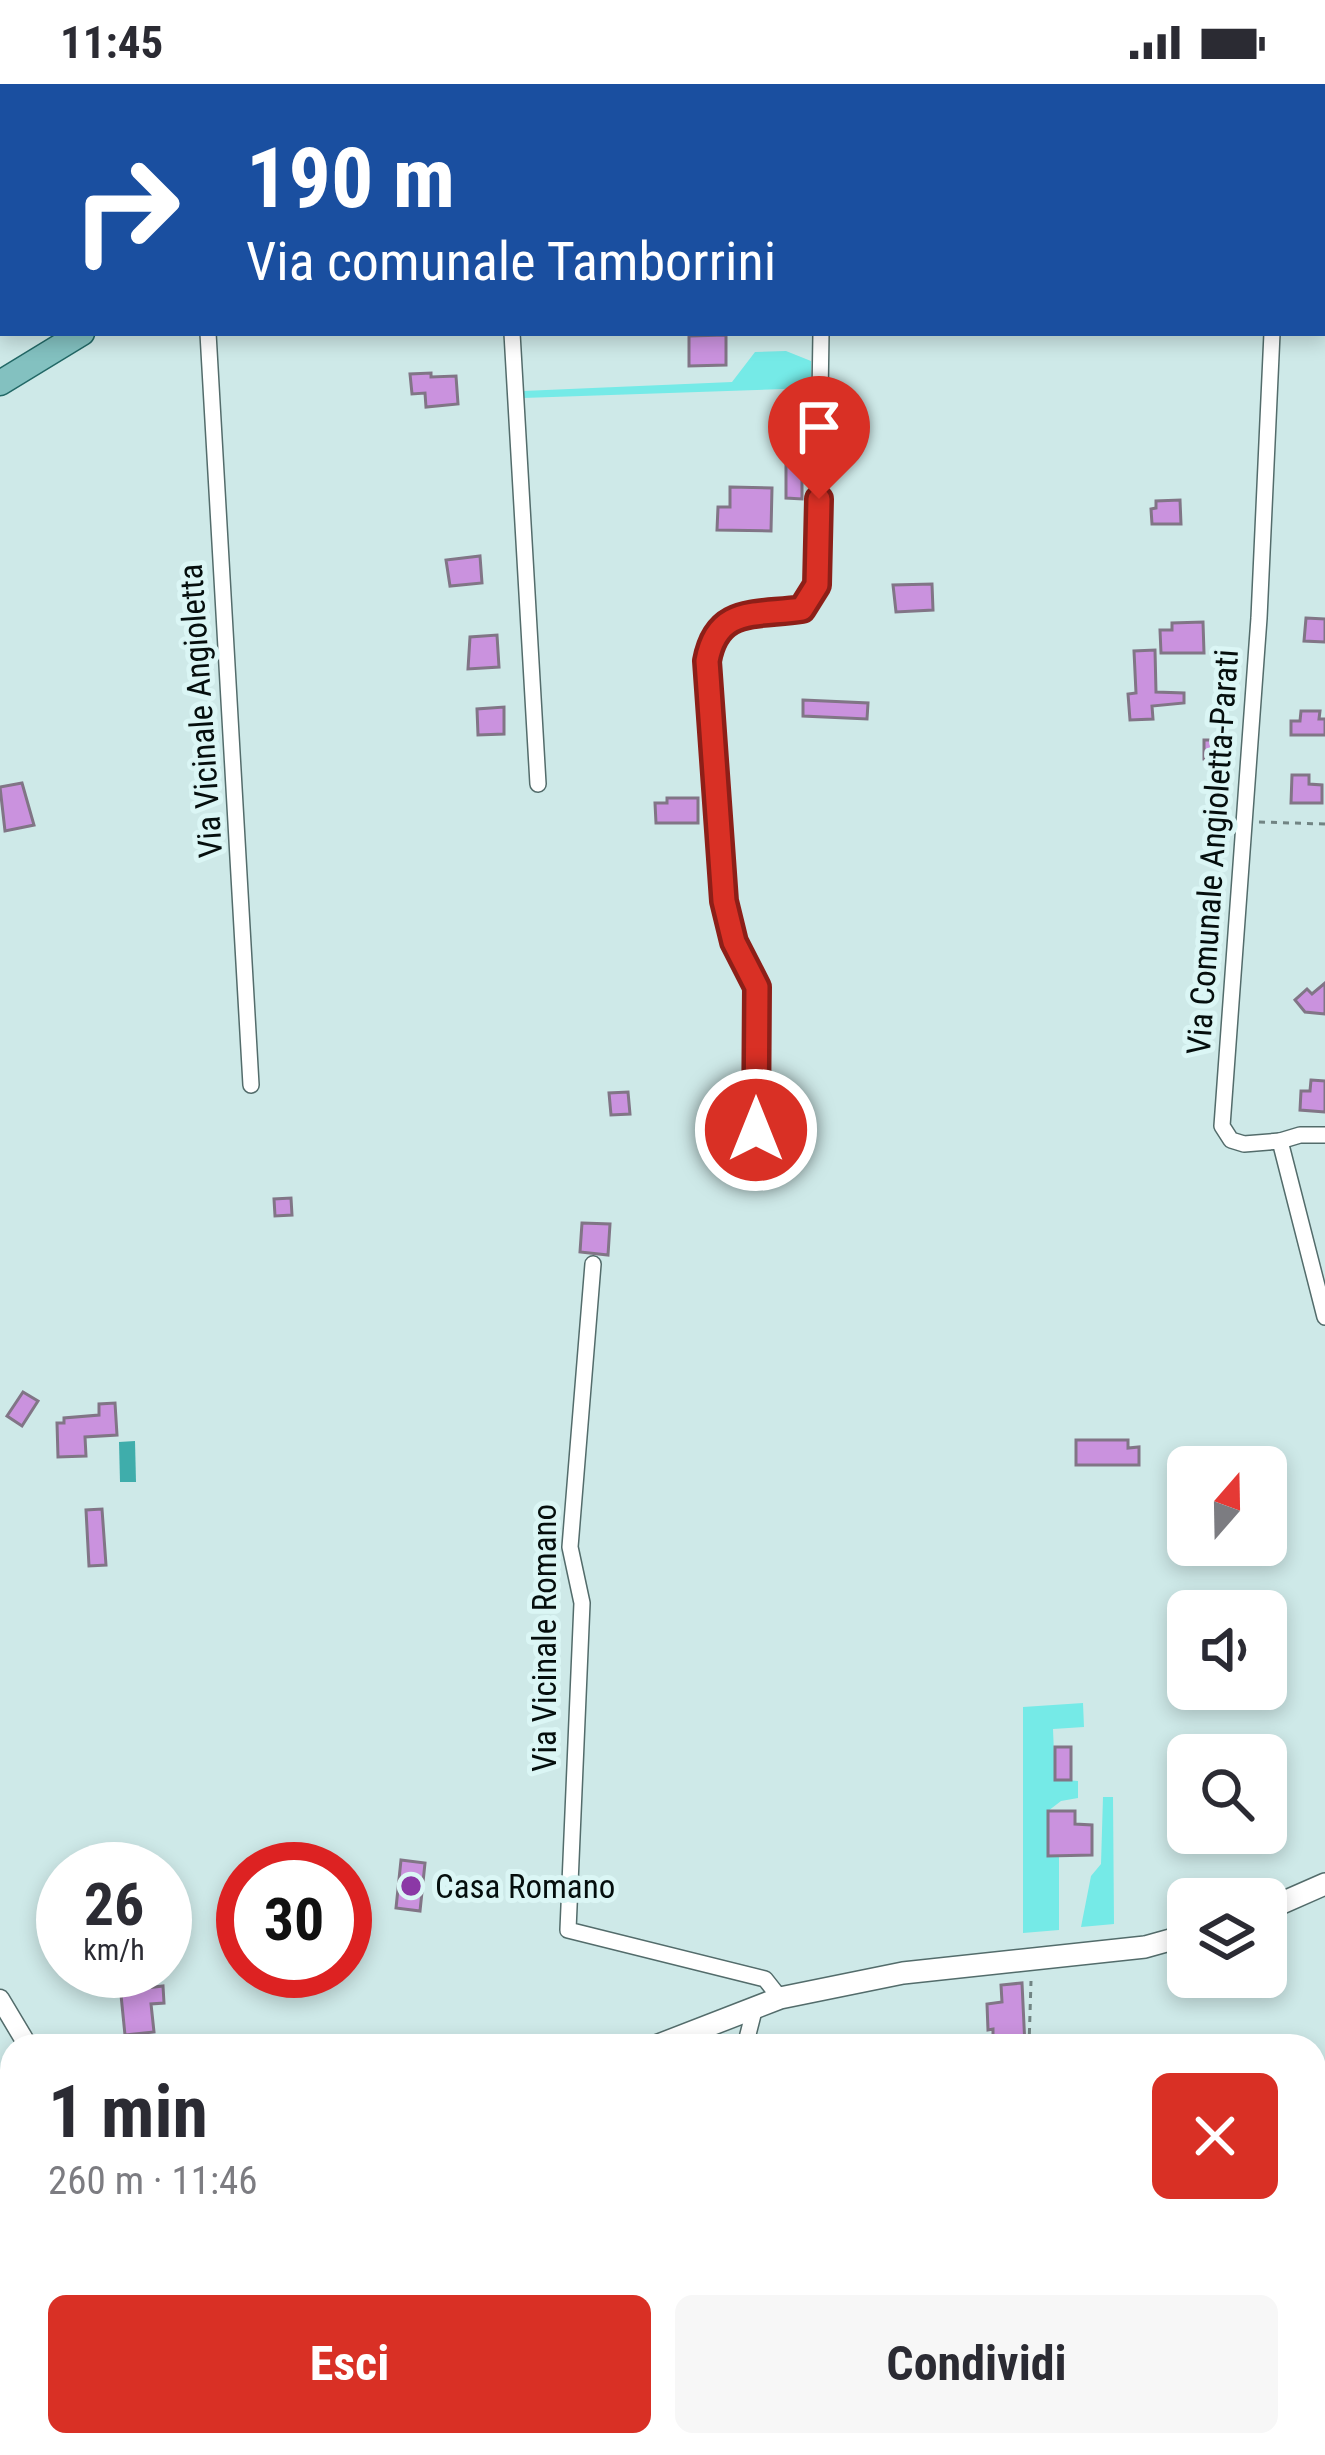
<!DOCTYPE html>
<html lang="it">
<head>
<meta charset="utf-8">
<style>
  body { margin:0; font-family:"Roboto Condensed",sans-serif; background:#f7f7f7; color:#2b2b33; height:100vh; display:flex; flex-direction:column; font-size:45px; white-space:nowrap }
  * { box-sizing:border-box; margin:0 }
  p { font-size:39px; color:#7c7c81 }
  .icon { flex:none; width:66px; height:66px; fill:none; stroke:currentColor; stroke-width:2; stroke-linecap:round; stroke-linejoin:round }
  .map { position:relative; flex:1; overflow:hidden }
  .side { position:absolute; left:0px; top:1950px; width:1326px; height:423px; display:flex; flex-direction:column; background:#fff; border-radius:36px 36px 0 0; box-shadow:0 6px 18px #0003 }
  .side>* { flex:none }
  .top-card { position:absolute; left:0px; top:0px; width:1326px; height:252px; box-shadow:0 6px 18px #0003; background:#1a4fa0; color:#fff; overflow:hidden }
  .needle { width:78px; rotate:20deg }
  .buttons { position:absolute; left:1167px; top:1362px; display:grid; gap:24px }
  .buttons a { display:grid; place-items:center; width:120px; height:120px; border-radius:18px; background:#fff; box-shadow:0 6px 18px #0003; font-size:60px }
  .speed { position:absolute; left:36px; top:1758px; display:flex; gap:24px; font-size:60px; font-weight:700; text-align:center }
  .speed>* { display:grid; place-content:center; width:156px; height:156px; border-radius:50%; background:#fff; box-shadow:0 6px 18px #0003; line-height:1 }
  .speed small { font-size:30px; font-weight:400 }
  .speed .limit { border:18px solid #d22; background:#fff; color:#111 }
  .pin { position:absolute; display:grid; place-items:center; width:102px; height:102px; color:#fff; margin:-123px -51px; border-radius:50% 50% 50% 0; rotate:-45deg; box-shadow:0 0 12px #0007 }
  .pin .icon { rotate:45deg }
  .me { position:absolute; width:132px; margin:-66px; rotate:0deg; stroke-linejoin:round; filter:drop-shadow(0 0 9px #0008) }
  .turn { display:flex; align-items:center; gap:42px; height:252px; padding:0 48px; font-size:54px }
  .turn .icon { width:156px; height:156px; stroke-width:2.5 }
  .turn b { display:block; font-size:84px; line-height:102px }
  .round { display:grid; place-items:center; flex:none; width:126px; height:126px; border-radius:18px; background:#f7f7f7 }
  .overview { display:flex; align-items:center; justify-content:space-between; height:204px; padding:0 48px }
  h1 { font-size:72px; font-weight:700; line-height:90px }
  .cta { display:flex; gap:24px; margin-top:auto; padding:24px 48px }
  .cta a { flex:1; height:138px; border-radius:18px; background:#d93025; color:#fff; font-size:48px; font-weight:700; line-height:138px; text-align:center }
  .cta a+a { background:#f7f7f7; color:#2b2b33 }
  .status { display:flex; justify-content:space-between; align-items:center; height:84px; padding:0 60px; background:#fff; direction:ltr }
  .status svg { height:33px; fill:currentColor }
  .map>svg:first-child { display:block }
</style>
</head>
<body>
<div class="status"><b>11:45</b><svg viewBox="0 0 49 12"><path d="M0 12V9h3v3zM5 12V6h3v6zM10 12V3h3v9zM15 12V0h3v12zM26 1h20v11H26zM47 4h2v5h-2z"/></svg></div>
<div class="map">
<svg width="1325" height="2371" viewBox="0 0 1325 2371">
  <rect width="100%" height="100%" fill="#cee9e8"/>
  <g fill="#75eae7">
    <polygon points="786,267 811,277 811,304 523,314 523,307 732,298 755,268"/>
    <polygon points="1083,1619 1084,1643 1053,1645 1055,1695 1078,1697 1078,1714 1061,1717 1048,1727 1048,1771 1059,1771 1059,1846 1023,1849 1023,1623"/>
    <polygon points="1103,1713 1113,1713 1114,1840 1081,1843 1091,1792 1101,1780"/>
    <polygon points="1314,2236 1325,2236 1325,2371 882,2371 883,2361 1314,2361"/>
  </g>
  <polygon fill="#3fadab" points="135,1357 136,1398 120,1398 119,1358"/>
  <g fill="#ca92de" stroke="#817586" stroke-width="3">
    <polygon points="726,251 726,281 689,282 689,252"/>
    <polygon points="431,289 431,293 456,292 458,320 426,323 425,309 412,310 410,290"/>
    <polygon points="786,380 802,380 802,415 786,414"/>
    <polygon points="730,403 772,404 771,447 717,446 718,423 730,423"/>
    <polygon points="1180,416 1181,440 1152,440 1151,425 1156,424 1156,417"/>
    <polygon points="480,472 482,499 450,502 446,476"/>
    <polygon points="932,500 933,526 896,528 893,501"/>
    <polygon points="1306,534 1325,535 1325,558 1304,557"/>
    <polygon points="1203,538 1204,569 1161,569 1160,546 1172,546 1172,539"/>
    <polygon points="497,551 499,583 468,585 470,553"/>
    <polygon points="1155,566 1156,608 1184,609 1184,619 1152,622 1153,635 1130,636 1128,610 1136,609 1134,567"/>
    <polygon points="803,616 868,619 867,635 803,632"/>
    <polygon points="504,623 504,650 478,651 477,625"/>
    <polygon points="1301,627 1320,627 1319,635 1325,635 1325,651 1291,651 1291,637 1300,637"/>
    <rect x="1204" y="656" width="23" height="19"/>
    <polygon points="1292,691 1309,691 1309,700 1322,701 1322,719 1291,719"/>
    <polygon points="22,699 34,741 5,747 0,703"/>
    <polygon points="667,714 698,714 698,739 656,739 655,719 667,719"/>
    <polygon points="1325,899 1325,930 1305,928 1295,916 1307,905 1312,910"/>
    <polygon points="1311,996 1325,997 1325,1028 1300,1026 1301,1007 1310,1007"/>
    <polygon points="628,1008 630,1030 611,1031 609,1009"/>
    <polygon points="744,1034 744,1057 727,1057 727,1035"/>
    <polygon points="291,1114 292,1131 275,1132 274,1115"/>
    <polygon points="582,1139 610,1140 608,1171 580,1168"/>
    <polygon points="23,1308 38,1317 22,1342 7,1332"/>
    <polygon points="115,1319 117,1351 85,1353 86,1372 58,1373 57,1339 64,1339 64,1334 99,1331 99,1320"/>
    <polygon points="1076,1356 1128,1356 1128,1364 1139,1363 1139,1381 1076,1381"/>
    <polygon points="102,1425 106,1481 89,1482 86,1426"/>
    <rect x="1055" y="1663" width="16" height="33"/>
    <polygon points="1048,1727 1075,1727 1075,1740 1092,1741 1092,1771 1048,1772"/>
    <polygon points="401,1776 425,1779 420,1827 396,1824"/>
    <polygon points="134,1889 137,1905 163,1902 164,1919 151,1920 154,1948 125,1951 119,1891"/>
    <polygon points="1022,1899 1025,1962 1010,1962 1010,1957 993,1959 993,1945 988,1946 987,1920 1002,1918 1001,1901"/>
  </g>
  <g fill="none" stroke-linecap="round" stroke-linejoin="round">
    <g stroke="#536c6b" stroke-width="18">
      <g id="minor">
        <polyline points="498,0 498,3"/>
        <polyline points="1275,0 1275,3"/>
        <polyline points="824,3 824,0"/>
        <polyline points="208,249 251,1001"/>
        <polyline points="512,249 538,700"/>
        <polyline points="1272,249 1259,534 1222,1042 1231,1056 1244,1060 1280,1057 1325,1233"/>
        <polyline points="1280,1057 1300,1051 1325,1051"/>
        <path d="M756,1065l1,-162 -23,-45 -10,-41 -17,-240c10,-55 48,-45 96,-52l14,-24 4,-252"/>
        <polyline points="593,1180 570,1463 582,1519 568,1846 765,1895 780,1914"/>
        <polyline points="745,1962 755,1923"/>
      </g>
    </g>
    <g stroke="#536c6b" stroke-width="21">
      <g id="tertiary">
        <polyline points="0,1915 28,1962"/>
        <polyline points="265,2361 271,2371"/>
      </g>
    </g>
    <g stroke="#536c6b" stroke-width="24">
      <g id="secondary">
        <polyline points="1266,1826 1325,1800"/>
        <polyline points="656,1962 780,1914 903,1889 1145,1863 1188,1851"/>
        <polyline points="0,2322 12,2317"/>
      </g>
    </g>
    <g stroke="#226866" stroke-width="27">
      <g id="primary">
        <polyline points="405,3 408,0"/>
        <polyline points="0,299 82,249"/>
      </g>
    </g>
    <g stroke="#718483" stroke-width="3" stroke-dasharray="6 6" stroke-linecap="butt">
      <polyline points="1259,738 1325,740"/>
      <polyline points="1029,1962 1031,1897"/>
      <polyline points="1314,2016 1325,1997"/>
    </g>
    <use href="#minor" stroke="#fff" stroke-width="15"/>
    <use href="#tertiary" stroke="#fff" stroke-width="18"/>
    <use href="#secondary" stroke="#fff" stroke-width="21"/>
    <use href="#primary" stroke="#83c1c0" stroke-width="24"/>
  </g>
  <g fill="none" stroke-linecap="round" stroke-linejoin="round">
    <g stroke="#8d1f18" stroke-width="30">
      <path id="route" d="M756,1046l1,-143 -23,-45 -10,-41 -17,-240c10,-55 48,-45 95,-52l15,-24 2,-86"/>
    </g>
    <use href="#route" stroke="#d93025" stroke-width="21"/>
  </g>
  <circle fill="#8b38a6" stroke="#dbf6f5" stroke-width="4.5" cx="411" cy="1802" r="12"/>
  <g text-anchor="middle" stroke-width="10" stroke-linejoin="round" paint-order="stroke">
    <g font-size="33" fill="#050e0d" stroke="#dbf6f5">
      <text transform="translate(200 627) rotate(-94)" y="12">Via Vicinale Angioletta</text>
      <text transform="translate(1212 768) rotate(-86)" y="12">Via Comunale Angioletta-Parati</text>
      <text transform="translate(544 1554) rotate(-90)" y="12">Via Vicinale Romano</text>
    </g>
    <g font-size="33" fill="#050e0d" stroke="#dbf6f5" text-anchor="start">
      <text x="435" y="1814">Casa Romano</text>
    </g>
  </g>
</svg>
<div class="buttons">
<a><svg class="needle" viewBox="-14 -14 28 28"><path d="M0-13l5 13h-10z" fill="#e53935"/><path d="M0 13l5-13h-10z" fill="#7c7c81"/></svg></a>
<a><svg class="icon" aria-label="sound" viewBox="0 0 24 24"><path d="M4 9h4l5-4v14l-5-4H4zM17 9q2 3 0 6"/></svg></a>
<a><svg class="icon" aria-label="search" viewBox="0 0 24 24"><circle cx="10" cy="10" r="6"/><path d="M15 15l6 6"/></svg></a>
<a><svg class="icon" aria-label="layers" viewBox="0 0 24 24"><path d="M12 4l9 5-9 5-9-5zM3 14l9 5 9-5"/></svg></a>
</div>
<div class="speed"><div>26<small>km/h</small></div><div class="limit">30</div></div>
<div class="pin" style="left:819px;top:415px;background:#d93025"><svg class="icon" aria-label="arrive" viewBox="0 0 24 24"><path d="M6 21V4h12l-3 4 3 4H6"/></svg></div>
<svg class="me" style="left:756px;top:1046px" viewBox="-20 -20 40 40"><circle r="17" fill="#d93025" stroke="#fff" stroke-width="3"/><path d="M0-11L8 9 0 5-8 9z" fill="#fff"/></svg>
<div class="top-card">
<div class="turn"><svg class="icon" aria-label="right" viewBox="0 0 24 24"><path d="M7 20v-9h11M14 6l5 5-5 5"/></svg><div><b>190 m</b>Via comunale Tamborrini</div></div>
</div>
<section class="side">
<div class="overview"><div><h1>1 min</h1><p>260 m · 11:46</p></div><a class="round" style="background:#d93025;color:#fff"><svg class="icon" aria-label="close" viewBox="0 0 24 24"><path d="M6 6l12 12M18 6L6 18"/></svg></a></div>
<div class="cta"><a>Esci</a><a>Condividi</a></div>
</section>
</div>
</body>
</html>
